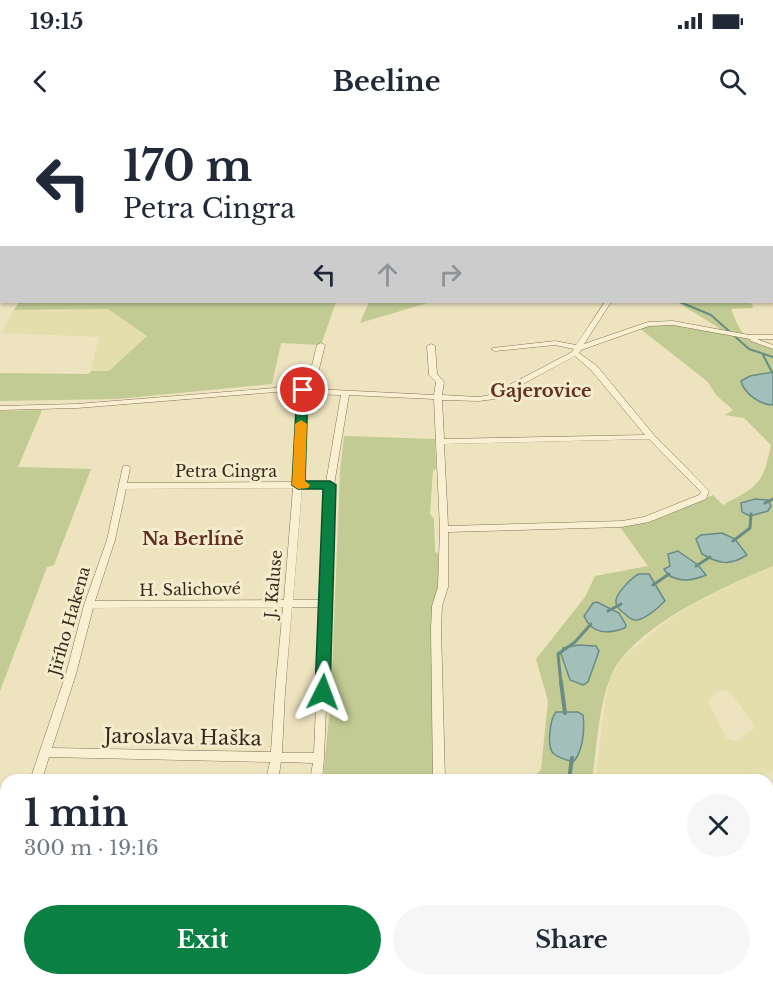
<!DOCTYPE html>
<html lang="en">
<head>
<meta charset="utf-8">
<style>
  body { margin:0; font-family:"Libre Baskerville",serif; background:#f6f6f7; color:#1f2937; height:100vh; display:flex; flex-direction:column; font-size:22px; white-space:nowrap }
  * { box-sizing:border-box; margin:0 }
  p { font-size:20px; color:#747a83 }
  .icon { flex:none; width:33px; height:33px; fill:none; stroke:currentColor; stroke-width:2; stroke-linecap:round; stroke-linejoin:round }
  .map { position:relative; flex:1; overflow:hidden }
  .side { position:absolute; left:0px; top:654px; width:774px; height:212px; display:flex; flex-direction:column; background:#fff; border-radius:18px 18px 0 0; box-shadow:0 2px 4px #0004 }
  .side>* { flex:none }
  .hud { position:absolute; left:0px; top:0px; width:774px; height:183px; box-shadow:0 2px 4px #0004; background:#fff; color:#1f2937; overflow:hidden }
  .pin { position:absolute; display:grid; place-items:center; width:51px; height:51px; color:#fff; margin:-26px; border:3px solid #fff; border-radius:50%; box-shadow:0 2px 6px #0007 }
  .me { position:absolute; width:66px; margin:-33px; rotate:3deg; stroke-linejoin:round; filter:drop-shadow(0 0 4px #0008) }
  .turn { display:flex; align-items:center; gap:21px; height:126px; padding:0 24px; font-size:27px }
  .turn .icon { width:78px; height:78px; stroke-width:2.5 }
  .turn b { display:block; font-size:42px; line-height:51px }
  .lanes { display:flex; align-items:center; height:57px; padding:0 24px; background:#0003; justify-content:center; gap:30px; direction:ltr }
  .lanes .off { opacity:.35 }
  .round { display:grid; place-items:center; flex:none; width:63px; height:63px; border-radius:32px; background:#f6f6f7 }
  .headline { display:flex; align-items:center; justify-content:space-between; height:102px; padding:0 24px }
  h1 { font-size:36px; font-weight:700; line-height:45px }
  .cta { display:flex; gap:12px; margin-top:auto; padding:12px 24px }
  .cta a { flex:1; height:69px; border-radius:36px; background:#0b8043; color:#fff; font-size:24px; font-weight:700; line-height:69px; text-align:center }
  .cta a+a { background:#f6f6f7; color:#1f2937 }
  .status { display:flex; justify-content:space-between; align-items:center; height:42px; padding:0 30px; background:#fff; direction:ltr }
  .status svg { height:16px; fill:currentColor }
  header { display:flex; justify-content:space-between; align-items:center; height:78px; padding:0 24px; background:#fff; font-size:27px; font-weight:700 }
  .map>svg:first-child { display:block }
</style>
</head>
<body>
<div class="status"><b>19:15</b><svg viewBox="0 0 49 12"><path d="M0 12V9h3v3zM5 12V6h3v6zM10 12V3h3v9zM15 12V0h3v12zM26 1h20v11H26zM47 4h2v5h-2z"/></svg></div>
<header><svg class="icon" aria-label="back" viewBox="0 0 24 24"><path d="M15 5l-7 7 7 7"/></svg>Beeline<svg class="icon" aria-label="search" viewBox="0 0 24 24"><circle cx="10" cy="10" r="6"/><path d="M15 15l6 6"/></svg></header>
<div class="map">
<svg width="773" height="865" viewBox="0 0 773 865">
  <rect width="100%" height="100%" fill="#eee3bf"/>
  <g fill="#e3deac" fill-rule="evenodd">
    <polygon points="75,188 108,189 148,216 109,251 91,251 99,217 2,213 14,190 67,191"/>
    <path d="M773,446v204l-19,10h-159l11,-85 5,-18 12,-20 45,-37 19,-12 40,-23zM723,570l8,3 22,31 1,5 -18,12 -10,-3 -18,-37 8,-8z"/>
  </g>
  <g fill="#c1cb93" fill-rule="evenodd">
    <polygon points="19,182 336,182 321,225 281,223 272,264 117,279 0,281 0,253 89,254 91,251 109,251 147,216 108,189 14,190"/>
    <polygon points="369,182 431,182 360,203"/>
    <path d="M677,182h70l5,2 1,4 -22,1c12,30 12,27 42,37v220c-48,20 -140,60 -162,110 -13,31 -14,71 -19,104h-24l-20,-6 -6,6h-10l9,-11 7,-68 -12,-42 49,-62 10,-21 53,-10 -28,-39 41,-9 52,-23 10,10c35,-19 40,-20 48,-60l-27,-27 -19,-3 8,-5 -17,-15 -8,-13 -70,-55 30,-4 50,9 1,-4zM649,454l15,27 -34,18 -11,-10 -2,-12 14,-19zM578,525l8,1 -3,39 -13,-6z"/>
    <polygon points="42,290 18,347 91,349 54,445 47,447 0,571 0,291"/>
    <polygon points="344,316 435,319 436,349 433,350 430,394 434,399 435,432 438,433 438,450 440,454 437,660 323,660 331,576 340,353"/>
    <polygon points="768,716 773,731 773,865 577,865 580,860 768,860"/>
    <polygon points="293,860 438,860 437,865 292,865"/>
  </g>
  <g fill="#a2bfb9" stroke="#698d86" stroke-width="1.5">
    <path d="M773,252v33c-12,0 -29,-11 -32,-24l9,-5z"/>
    <polygon points="755,379 768,380 771,386 768,391 750,396 742,392 741,383"/>
    <path d="M722,413l13,6 12,16c-17,11 -28,9 -45,-1l-6,-15 5,-4z"/>
    <path d="M678,431l20,14 8,10c-13,6 -26,7 -38,0l-4,-6 6,-3 -2,-12z"/>
    <path d="M639,454h10l16,27c-7,7 -18,17 -28,19 -5,1 -9,-3 -12,-6 -4,-3 -9,-7 -9,-11 -2,-8 16,-26 23,-29z"/>
    <path d="M597,482l22,11 7,12 -1,3c-17,6 -33,7 -41,-12l9,-13z"/>
    <polygon points="578,525 596,526 599,531 588,562 583,565 570,560 561,534 563,528"/>
    <path d="M556,592h22l5,3c2,14 0,37 -10,47 -6,-2 -14,-4 -19,-8 -8,-6 -4,-35 2,-42z"/>
  </g>
  <g fill="none" stroke-linecap="round" stroke-linejoin="round">
    <g stroke="#698d86" stroke-width="1.5">
      <polyline points="134,0 136,2"/>
      <polyline points="96,2 98,0"/>
    </g>
    <g stroke="#698d86" stroke-width="2">
      <polyline points="680,182 711,195 749,229 773,237"/>
      <polyline points="763,235 773,254"/>
    </g>
    <g stroke="#698d86" stroke-width="3">
      <polyline points="765,383 773,379"/>
      <polyline points="733,421 750,408 751,394"/>
      <polyline points="696,446 710,437"/>
      <polyline points="653,465 669,454"/>
      <polyline points="608,491 621,484"/>
      <polyline points="561,563 558,534 575,522 591,504"/>
    </g>
    <g stroke="#698d86" stroke-width="4">
      <polyline points="561,562 565,593"/>
      <polyline points="569,660 572,638"/>
    </g>
    <g stroke="#867357" stroke-width="1">
      <g id="street">
        <polygon points="123,0 127,0 128,2 123,2"/>
        <polygon points="272,0 276,0 276,2 271,2"/>
        <polygon points="469,0 474,0 473,2 468,2"/>
        <polygon points="773,18 773,22 772,22 772,19"/>
        <polygon points="772,47 773,47 773,51 772,50"/>
        <polygon points="2,101 2,106 0,107 0,102"/>
        <path d="M605,182h6l-27,42 64,-22 25,-1 76,14h24v4h-16l16,6v4l-22,-8 -1,-2 -77,-14 -24,1 -68,24 -2,3 18,13 57,69 55,56 -3,8 -57,23 -27,5 -174,5v55l-6,19 -1,23 4,151h-12l-2,-151 1,-23 6,-19 2,-58 -6,-130 -85,-4 -15,90 -4,115 2,3 -2,3 -6,152 -2,22h-12l3,-17 -32,-1 -3,18h-12l4,-18 -221,-5 -7,23h-12l36,-106 18,-69 23,-65 16,-74h6l1,2 -3,15 167,-1 5,-89 -24,-1 -198,16 -77,2v-4l77,-2 198,-16h28l3,1 11,-44 4,-2 4,2 -11,44 120,6 2,-13 -7,-7 -2,-29 4,-2 4,2 2,28 7,8 -2,13 37,2 11,-2 82,-43 2,-3 -19,-4 -60,6 -4,-2 2,-1 62,-7 21,4zM575,236l16,14 54,65 -201,4 -2,-39 37,1 16,-2zM307,274l34,1 -15,87h-24zM649,319l52,53 -2,3 -55,22 -22,4 -174,5 -4,-82zM293,368l-9,112 -189,1 20,-61 11,-51zM302,368h24l-5,112h-28zM283,487l-8,85 -4,60 -219,-4 24,-74 17,-66zM292,487h28l-6,146h-32l3,-61z"/>
        <polygon points="6,733 6,753 4,757 0,759 0,739 2,735"/>
        <polygon points="0,826 6,827 6,839 0,838"/>
        <polygon points="156,860 200,860 202,865 159,865"/>
        <polygon points="225,860 238,860 238,865 224,865"/>
        <polygon points="276,860 289,860 289,865 275,865"/>
      </g>
    </g>
    <use href="#street" fill="#f9f0d2" fill-rule="evenodd"/>
  </g>
  <polygon fill="#0b8043" stroke="#07532c" stroke-width="1.5" points="303,267 308,270 305,361 330,361 336,365 330,572 328,576 323,578 317,576 315,572 323,369 298,369 292,365 297,270"/>
  <polygon fill="#f59e0b" points="301,300 307,304 305,361 310,365 308,368 298,369 292,365 295,304"/>
  <g text-anchor="middle" stroke-width="6" stroke-linejoin="round" paint-order="stroke">
    <g font-size="16" fill="#352a1c" stroke="#f5ecce">
      <text x="226" y="357">Petra Cingra</text>
      <text transform="translate(273 464) rotate(-85)" y="6">J. Kaluse</text>
      <text transform="translate(190 469) rotate(-1)" y="6">H. Salichové</text>
      <text transform="translate(69 501) rotate(-74)" y="6">Jiřího Hakena</text>
    </g>
    <g font-size="18" font-weight="bold" fill="#622f1b" stroke="#f5ecce">
      <text x="541" y="277">Gajerovice</text>
      <text x="193" y="425">Na Berlíně</text>
    </g>
    <g font-size="20" fill="#352a1c" stroke="#f5ecce">
      <text transform="translate(183 617) rotate(1)" y="7">Jaroslava Haška</text>
    </g>
  </g>
</svg>
<div class="pin" style="left:303px;top:270px;background:#d93025"><svg class="icon" aria-label="arrive" viewBox="0 0 24 24"><path d="M6 21V4h12l-3 4 3 4H6"/></svg></div>
<svg class="me" style="left:323px;top:572px" viewBox="-20 -20 40 40"><path d="M0-17L14 15 0 8-14 15z" fill="#0b8043" stroke="#fff" stroke-width="4"/></svg>
<div class="hud">
<div class="turn"><svg class="icon" aria-label="left" viewBox="0 0 24 24"><path d="M17 20v-9H6M10 6l-5 5 5 5"/></svg><div><b>170 m</b>Petra Cingra</div></div>
<div class="lanes"><svg class="icon" aria-label="left" viewBox="0 0 24 24"><path d="M17 20v-9H6M10 6l-5 5 5 5"/></svg><svg class="icon off" aria-label="ahead" viewBox="0 0 24 24"><path d="M12 20V5M6 11l6-6 6 6"/></svg><svg class="icon off" aria-label="right" viewBox="0 0 24 24"><path d="M7 20v-9h11M14 6l5 5-5 5"/></svg></div>
</div>
<section class="side">
<div class="headline"><div><h1>1 min</h1><p>300 m · 19:16</p></div><a class="round"><svg class="icon" aria-label="close" viewBox="0 0 24 24"><path d="M6 6l12 12M18 6L6 18"/></svg></a></div>
<div class="cta"><a>Exit</a><a>Share</a></div>
</section>
</div>
</body>
</html>
